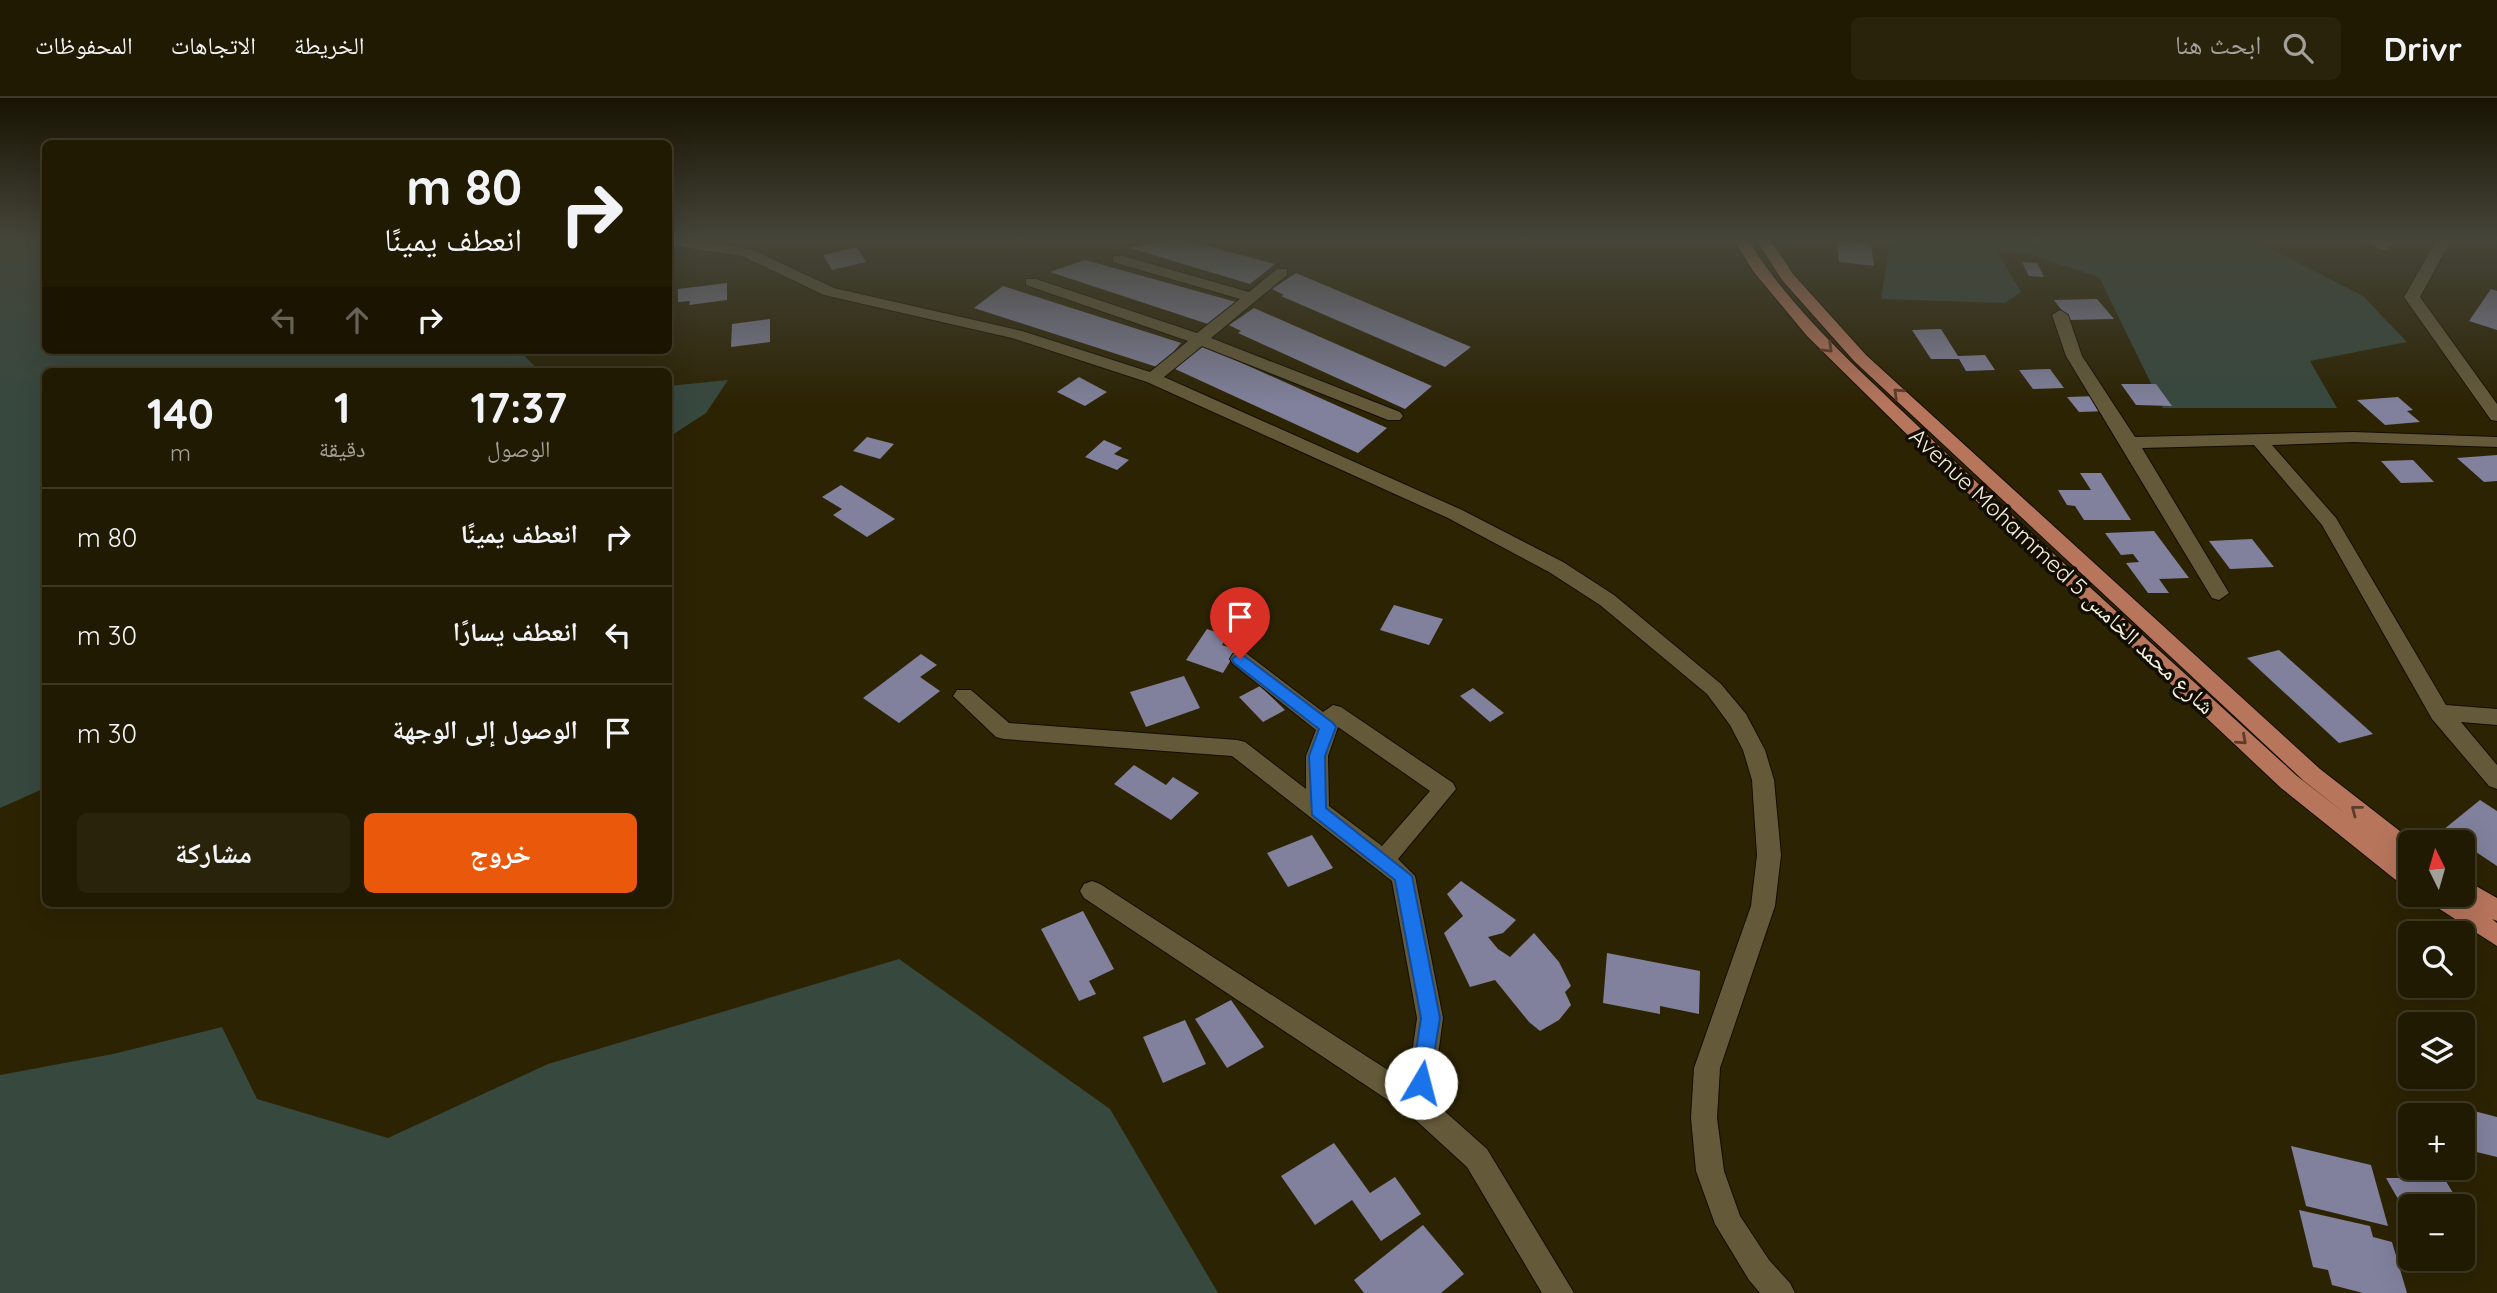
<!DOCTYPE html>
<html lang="ar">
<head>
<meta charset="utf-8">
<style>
  body { margin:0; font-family:Quicksand,"Noto Naskh Arabic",sans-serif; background:#29230c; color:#f1f3f6; direction:rtl; height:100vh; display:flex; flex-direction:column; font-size:26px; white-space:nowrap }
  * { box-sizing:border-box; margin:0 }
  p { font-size:23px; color:#a2a199 }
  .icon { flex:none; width:38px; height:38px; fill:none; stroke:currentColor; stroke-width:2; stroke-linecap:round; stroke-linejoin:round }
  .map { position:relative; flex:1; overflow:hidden; direction:ltr }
  .panel { position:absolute; left:42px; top:270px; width:630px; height:539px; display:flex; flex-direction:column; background:#211a02; border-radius:10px; box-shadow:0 7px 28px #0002,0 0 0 2px #3e3824; direction:rtl }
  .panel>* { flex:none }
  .top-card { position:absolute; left:42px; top:42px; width:630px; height:214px; border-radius:10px; box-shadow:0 7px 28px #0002,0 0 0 2px #3e3824; direction:rtl; background:#211a02; color:#f1f3f6; overflow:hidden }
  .needle { width:46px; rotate:355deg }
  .fabs { position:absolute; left:2398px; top:732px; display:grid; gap:14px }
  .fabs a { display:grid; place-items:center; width:77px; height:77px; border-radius:10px; background:#211a02; box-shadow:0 7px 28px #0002,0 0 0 2px #3e3824; font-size:35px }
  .pin { position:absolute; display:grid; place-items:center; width:60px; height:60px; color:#fff; margin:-72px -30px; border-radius:50% 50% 50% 0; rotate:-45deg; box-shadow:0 0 7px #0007 }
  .pin .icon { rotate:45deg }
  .me { position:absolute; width:77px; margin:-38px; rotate:8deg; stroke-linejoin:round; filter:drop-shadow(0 0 5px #0008) }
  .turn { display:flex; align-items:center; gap:24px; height:147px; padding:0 35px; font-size:32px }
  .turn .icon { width:91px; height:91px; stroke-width:2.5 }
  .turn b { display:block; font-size:49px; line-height:60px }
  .lanes { display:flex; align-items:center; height:66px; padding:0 35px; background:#0003; justify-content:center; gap:35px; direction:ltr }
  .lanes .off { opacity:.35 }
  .eta { display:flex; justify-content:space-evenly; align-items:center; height:119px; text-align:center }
  .eta b { font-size:42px; font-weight:800; line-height:49px }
  .button { display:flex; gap:14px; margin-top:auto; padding:14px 35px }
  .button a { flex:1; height:80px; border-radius:10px; background:#ea580c; color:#fff; font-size:28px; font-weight:800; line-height:80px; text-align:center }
  .button a+a { background:#29230c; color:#f1f3f6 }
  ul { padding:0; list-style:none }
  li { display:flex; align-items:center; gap:21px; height:98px; padding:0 35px; border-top:2px solid #3e3824 }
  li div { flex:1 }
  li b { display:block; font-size:26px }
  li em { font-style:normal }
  header { display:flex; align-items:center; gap:42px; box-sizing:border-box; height:98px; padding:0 35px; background:#211a02; border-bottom:2px solid #3e3824 }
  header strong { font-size:33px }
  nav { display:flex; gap:38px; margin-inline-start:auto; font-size:24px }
  .search { width:490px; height:63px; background:#29230c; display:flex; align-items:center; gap:18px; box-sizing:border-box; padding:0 24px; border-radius:10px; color:#a2a199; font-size:26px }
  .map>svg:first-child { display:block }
</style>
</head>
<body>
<header>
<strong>Drivr</strong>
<div class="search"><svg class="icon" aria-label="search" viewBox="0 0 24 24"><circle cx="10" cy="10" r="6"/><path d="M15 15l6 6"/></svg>ابحث هنا</div>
<nav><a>الخريطة</a><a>الاتجاهات</a><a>المحفوظات</a></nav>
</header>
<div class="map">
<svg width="2497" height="1195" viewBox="0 0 2497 1195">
  <rect width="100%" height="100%" fill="#2c2303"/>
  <g fill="#37483f">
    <polygon points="0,140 45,140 46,252 519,252 539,273 46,273 45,690 0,710"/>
    <polygon points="1864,140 2249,140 2363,198 2407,244 2310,263 2337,310 2163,310 2099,179 2029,156 1996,152 2021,194 2005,205 1881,201 1890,144"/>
    <polygon points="728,282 706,315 669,339 669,288"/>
    <polygon points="899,861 1110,1011 1218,1195 0,1195 0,977 113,956 222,929 257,1001 388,1040 548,966"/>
  </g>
  <g fill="#81819d">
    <polygon points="1177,140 1275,166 1250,186 1130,150"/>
    <polygon points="2351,140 2399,140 2385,152"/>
    <polygon points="1836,142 1871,146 1874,168 1839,164"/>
    <polygon points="857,149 866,164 832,172 823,157"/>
    <polygon points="1085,162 1236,204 1211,227 1050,174"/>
    <polygon points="2022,164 2037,165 2044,179 2029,178"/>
    <polygon points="1296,175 1471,249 1445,269 1281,198 1284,197 1272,191"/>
    <polygon points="727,185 727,202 689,207 690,203 678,204 678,191"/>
    <polygon points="1003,188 1181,245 1160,270 974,210"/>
    <polygon points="2491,191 2497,193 2497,232 2469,223"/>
    <polygon points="2097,201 2114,221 2069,222 2054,202"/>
    <polygon points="1254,210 1432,288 1405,311 1238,235 1241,233 1229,227"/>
    <polygon points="770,221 770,244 731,249 732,226"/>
    <polygon points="1941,231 1958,258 1985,257 1995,272 1966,273 1959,261 1931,261 1912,232"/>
    <polygon points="1204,248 1387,330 1358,355 1173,270"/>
    <polygon points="2050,271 2064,290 2033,291 2019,272"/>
    <polygon points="1079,279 1107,294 1085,308 1057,294"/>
    <polygon points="2121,286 2156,286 2172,308 2136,307"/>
    <polygon points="2097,298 2109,313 2079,314 2067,299"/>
    <polygon points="2398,299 2413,312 2407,313 2420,324 2385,327 2357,302"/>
    <polygon points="867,339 894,346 880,361 853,353"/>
    <polygon points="1104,342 1122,350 1114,356 1129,362 1117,372 1085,359"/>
    <polygon points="2497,357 2497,383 2484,384 2457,360"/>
    <polygon points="2413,362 2434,384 2401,385 2381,363"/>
    <polygon points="2080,375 2101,375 2131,422 2084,422 2075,408 2067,407 2058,392 2091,392"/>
    <polygon points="841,387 895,421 867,439 833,417 842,411 822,399"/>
    <polygon points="2154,433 2189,480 2159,481 2169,495 2148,495 2126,465 2139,464 2133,456 2121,457 2105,435"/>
    <polygon points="2252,441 2274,469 2230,471 2209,443"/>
    <polygon points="1394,507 1443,521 1429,547 1380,532"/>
    <polygon points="1207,531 1227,538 1222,547 1237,552 1223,575 1186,562"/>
    <polygon points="2279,552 2373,636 2339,645 2247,560"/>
    <polygon points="921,556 937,567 920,579 940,593 899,625 863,600"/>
    <polygon points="1184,578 1200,610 1146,629 1130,594"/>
    <polygon points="1260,588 1285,612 1263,624 1239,599"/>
    <polygon points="1473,590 1504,615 1490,624 1460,598"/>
    <polygon points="1134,667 1166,687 1173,679 1199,695 1171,722 1114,686"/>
    <polygon points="2480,702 2497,713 2497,768 2443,732"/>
    <polygon points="1312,737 1333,770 1288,789 1267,755"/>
    <polygon points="1461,783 1516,822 1503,835 1488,839 1498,851 1510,859 1534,835 1559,864 1571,888 1565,894 1571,907 1559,922 1540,933 1529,924 1495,882 1470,889 1444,835 1463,818 1447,796"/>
    <polygon points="1083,813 1114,871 1089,883 1096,896 1079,903 1041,831"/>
    <polygon points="1607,855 1700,873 1699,916 1660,908 1660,916 1603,905"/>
    <polygon points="1231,902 1264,949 1227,970 1195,921"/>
    <polygon points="1185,922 1206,966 1163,985 1143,939"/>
    <polygon points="2455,1008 2497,1019 2497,1059 2468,1052 2462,1032 2462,1017 2458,1017"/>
    <polygon points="1334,1045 1370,1095 1395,1079 1421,1116 1381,1143 1352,1102 1315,1127 1281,1078"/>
    <polygon points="2291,1048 2371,1067 2388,1128 2306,1108"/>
    <polygon points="2386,1080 2444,1080 2461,1108 2410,1108 2410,1122"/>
    <polygon points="2462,1111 2474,1131 2462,1131"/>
    <polygon points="2299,1112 2370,1128 2373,1139 2392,1144 2407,1195 2363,1195 2332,1187 2328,1172 2313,1169"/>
    <polygon points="1423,1127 1464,1176 1441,1195 1364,1195 1354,1182"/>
  </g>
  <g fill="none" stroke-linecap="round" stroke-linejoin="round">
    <g stroke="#130c00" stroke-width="2">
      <g id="minor">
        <polygon points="668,140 751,151 834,190 1022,233 1150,274 1188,243 1026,187 1026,181 1036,181 1197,235 1240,201 1113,164 1113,158 1123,158 1249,194 1277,171 1287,171 1287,177 1211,240 1400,314 1403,318 1400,322 1388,322 1202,248 1164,279 1462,412 1563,464 1614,497 1721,586 1746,616 1765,652 1774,682 1781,757 1775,808 1720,970 1717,1020 1724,1073 1740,1118 1769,1162 1790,1185 1795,1195 1760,1195 1749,1182 1715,1126 1696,1073 1691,1020 1694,970 1751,808 1757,757 1752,682 1743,652 1730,627 1707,596 1600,507 1549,474 1448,420 1147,284 1012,240 824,197 742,158 668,147"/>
        <polygon points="2438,140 2452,140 2420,199 2497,306 2497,323 2491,322 2404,199"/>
        <polygon points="2060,212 2068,217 2082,258 2135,339 2353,334 2497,339 2497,349 2353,344 2272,347 2336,420 2446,607 2497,611 2497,627 2461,624 2497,667 2497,691 2489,688 2432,621 2322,427 2254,347 2142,350 2229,495 2219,502 2212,500 2066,258 2052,217"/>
        <path d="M1240,554l7,2 76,58 10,-7 8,2 112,76 3,6 -58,70 17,17 28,142 -11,82 55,49 87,144h-32l-75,-126 -58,-53 -325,-216 -4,-7 4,-7 8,-3 8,3 308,199 9,-65 -25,-137 -160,-125 -228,-17 -8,-2 -43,-41 4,-6h14l38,33 228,17 8,2 61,47v-33l10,-26 -83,-66 -3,-5 3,-5zM1338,629l92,64 -48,55 -53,-40 -1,-50z"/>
      </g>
    </g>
    <g stroke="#130c00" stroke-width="2">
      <g id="major">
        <path d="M1733,140h14c45,74 113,132 175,192 122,118 250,231 375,346l50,39 -43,-34 -450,-420 -72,-81 -27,-42h14l24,36 73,81 454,414 94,73h-4v19l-7,-2 7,5v24l-8,-3 -121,-97 -343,-323 -131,-129 -54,-65z"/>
        <polygon points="2462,780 2497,800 2497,823 2492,821 2497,825 2497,848 2427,803 2423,796 2462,796"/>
      </g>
    </g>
    <use href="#minor" fill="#645a3a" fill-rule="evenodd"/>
    <use href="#major" fill="#b7755c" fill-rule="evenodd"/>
  </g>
  <defs><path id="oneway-chevron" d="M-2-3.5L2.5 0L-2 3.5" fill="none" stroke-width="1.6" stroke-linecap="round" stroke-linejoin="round" transform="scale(1.75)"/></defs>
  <g stroke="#5c3c2b">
    <use href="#oneway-chevron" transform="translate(1828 250) rotate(44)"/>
    <use href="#oneway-chevron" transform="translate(1898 295) rotate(-137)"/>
    <use href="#oneway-chevron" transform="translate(2242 642) rotate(42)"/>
    <use href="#oneway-chevron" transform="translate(2356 712) rotate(-142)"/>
  </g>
  <linearGradient id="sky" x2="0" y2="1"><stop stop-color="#181302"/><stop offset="0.46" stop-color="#454539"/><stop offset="1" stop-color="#454539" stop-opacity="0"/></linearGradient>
  <rect width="2497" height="307" fill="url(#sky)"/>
  <polygon fill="#1a73e8" stroke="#114b97" stroke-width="2" points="1240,555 1333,625 1336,629 1325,658 1326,710 1412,778 1440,920 1428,992 1421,995 1414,992 1411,985 1421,920 1395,782 1312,717 1309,658 1319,631 1234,565 1232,561"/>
  <g text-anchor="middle" stroke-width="7" stroke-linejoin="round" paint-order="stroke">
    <g font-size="23" fill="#f5efdd" stroke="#110d03">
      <text transform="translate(2062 473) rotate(43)" y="8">Avenue Mohammed 5 شارع محمد الخامس</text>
    </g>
  </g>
</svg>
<div class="fabs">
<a><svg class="needle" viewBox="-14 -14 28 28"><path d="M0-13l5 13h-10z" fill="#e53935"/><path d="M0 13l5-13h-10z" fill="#a2a199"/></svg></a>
<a><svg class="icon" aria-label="search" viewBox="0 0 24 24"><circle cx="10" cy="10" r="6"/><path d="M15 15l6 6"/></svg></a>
<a><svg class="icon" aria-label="layers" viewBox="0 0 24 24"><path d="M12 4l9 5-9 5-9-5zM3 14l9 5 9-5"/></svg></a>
<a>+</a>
<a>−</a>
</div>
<div class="pin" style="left:1240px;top:561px;background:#d93025"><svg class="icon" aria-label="arrive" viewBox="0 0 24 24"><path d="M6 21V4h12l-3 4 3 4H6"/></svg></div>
<svg class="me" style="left:1421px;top:985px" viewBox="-20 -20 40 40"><circle r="19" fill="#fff"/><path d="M0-13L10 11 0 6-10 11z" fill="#1a73e8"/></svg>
<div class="top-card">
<div class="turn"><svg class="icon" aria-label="right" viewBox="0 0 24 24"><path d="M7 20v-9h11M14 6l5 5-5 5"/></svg><div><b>80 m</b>انعطف يمينًا</div></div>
<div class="lanes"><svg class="icon off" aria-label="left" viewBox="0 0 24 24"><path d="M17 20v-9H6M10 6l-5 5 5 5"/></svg><svg class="icon off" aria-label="ahead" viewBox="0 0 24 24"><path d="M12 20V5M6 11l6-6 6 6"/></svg><svg class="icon" aria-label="right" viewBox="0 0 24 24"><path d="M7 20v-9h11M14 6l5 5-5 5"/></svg></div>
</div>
<section class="panel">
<div class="eta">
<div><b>17:37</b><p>الوصول</p></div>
<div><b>1</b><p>دقيقة</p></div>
<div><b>140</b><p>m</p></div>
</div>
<ul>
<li><svg class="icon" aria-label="right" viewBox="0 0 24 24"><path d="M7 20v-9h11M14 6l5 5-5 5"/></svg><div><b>انعطف يمينًا</b></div><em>80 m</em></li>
<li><svg class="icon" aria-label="left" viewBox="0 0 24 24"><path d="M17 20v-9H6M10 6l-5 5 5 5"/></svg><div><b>انعطف يسارًا</b></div><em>30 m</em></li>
<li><svg class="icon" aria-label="arrive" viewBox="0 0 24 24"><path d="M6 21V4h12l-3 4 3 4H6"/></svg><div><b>الوصول إلى الوجهة</b></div><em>30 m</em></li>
</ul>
<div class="button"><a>خروج</a><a>مشاركة</a></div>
</section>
</div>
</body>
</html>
